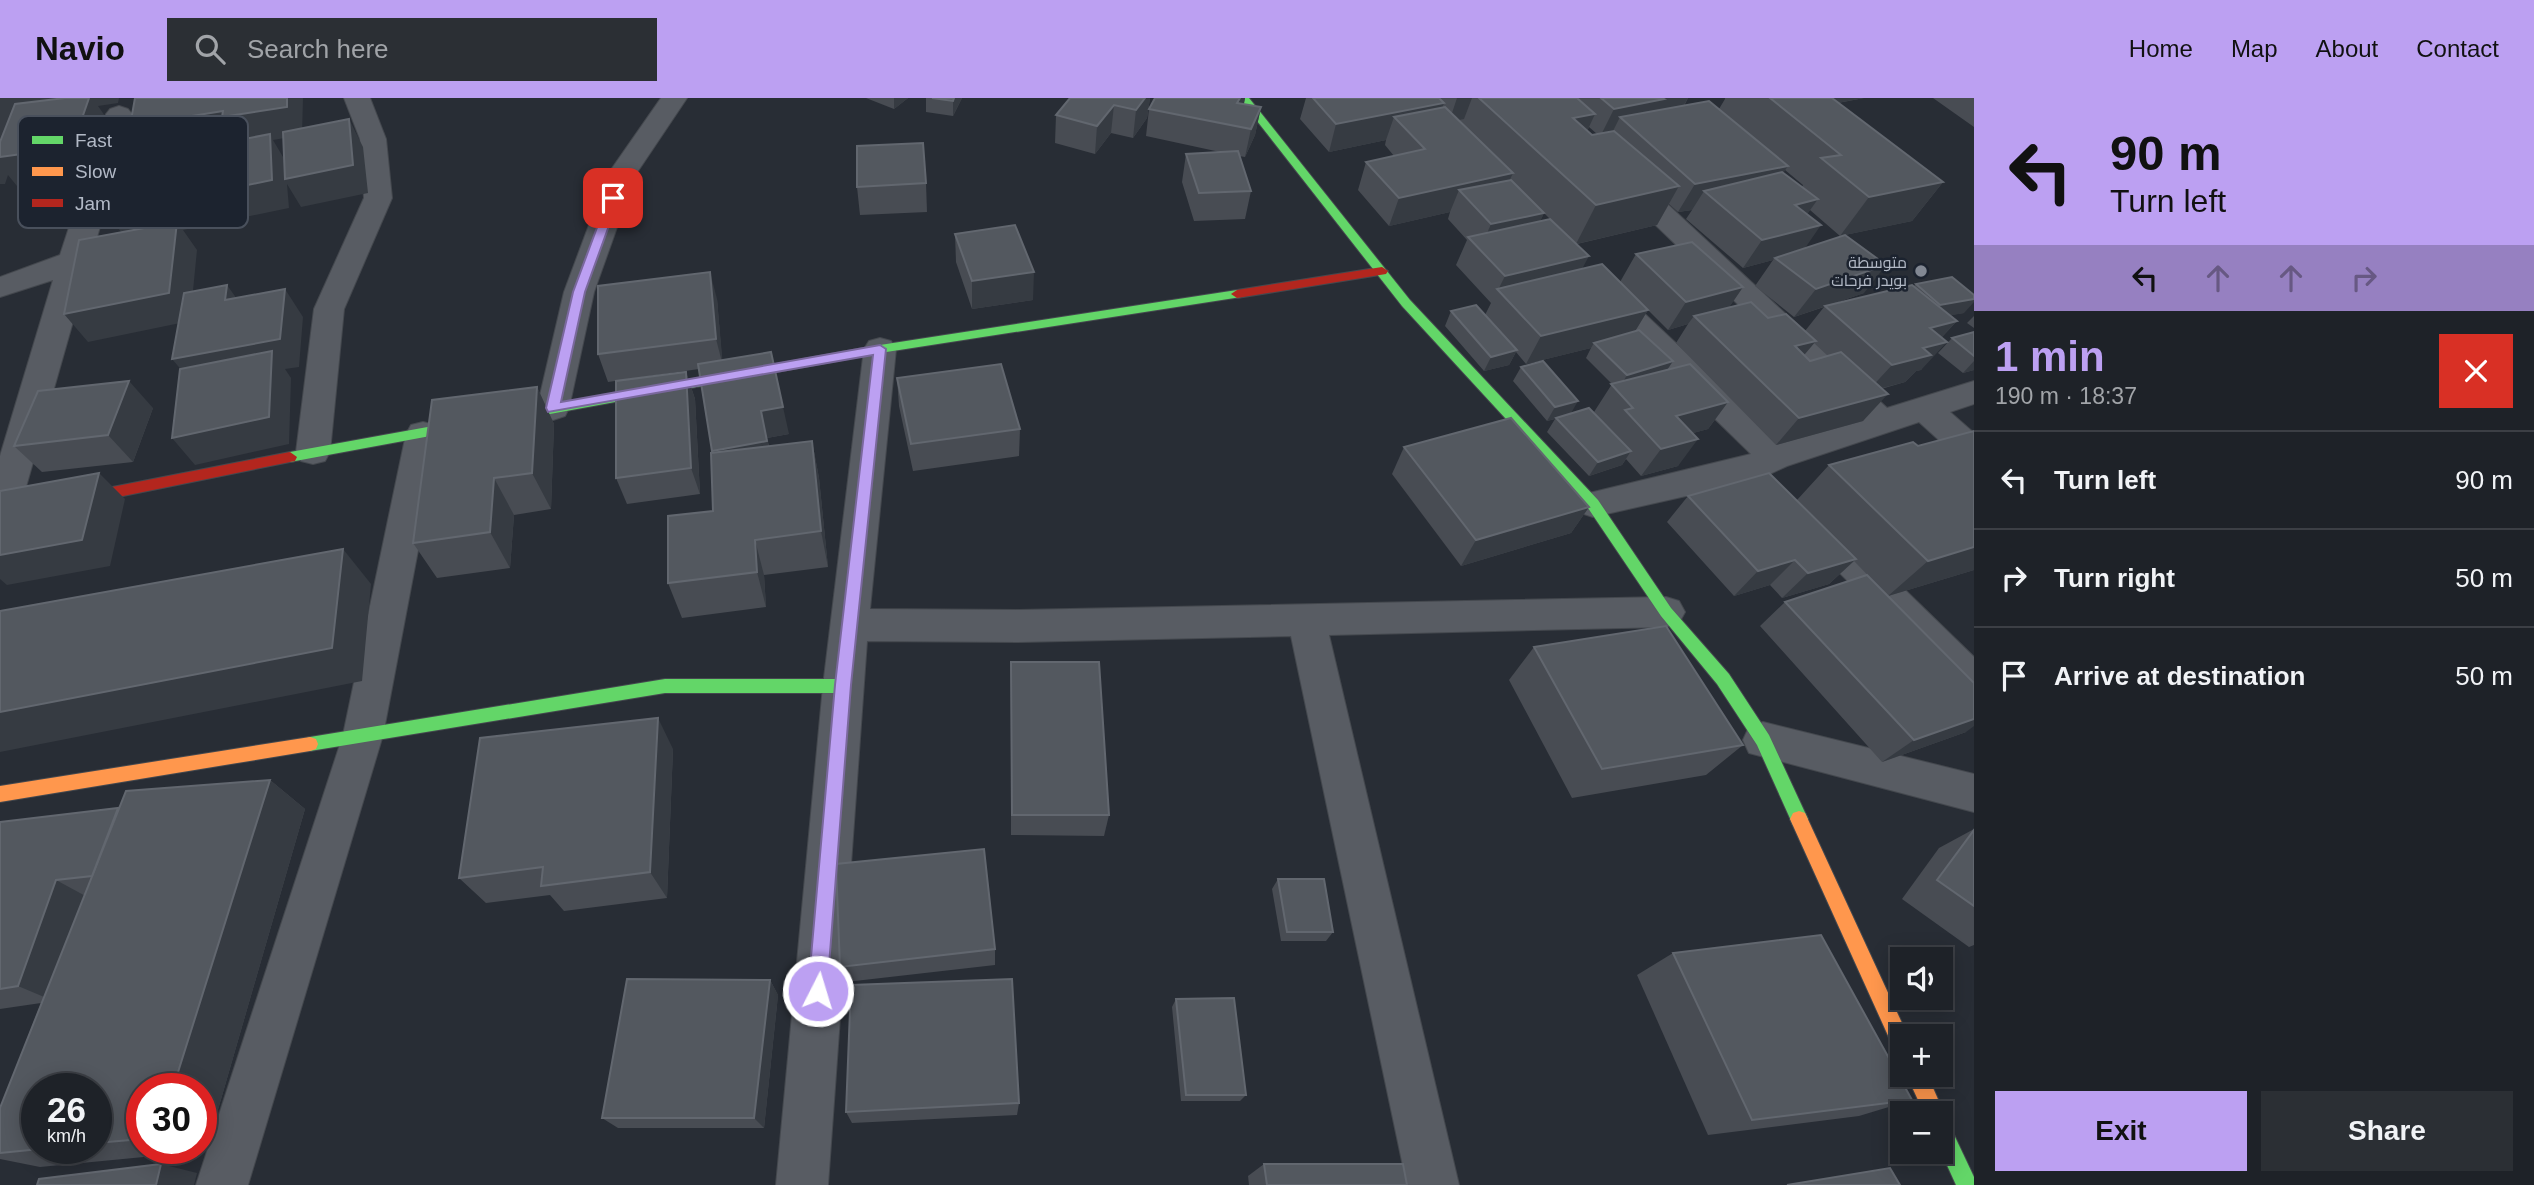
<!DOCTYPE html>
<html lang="en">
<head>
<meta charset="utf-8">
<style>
  body { margin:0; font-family:Helvetica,Cairo,sans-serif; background:#2b2f34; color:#f1f3f6; height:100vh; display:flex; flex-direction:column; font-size:26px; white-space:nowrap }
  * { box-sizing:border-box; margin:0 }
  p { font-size:23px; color:#a1a4a8 }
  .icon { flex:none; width:38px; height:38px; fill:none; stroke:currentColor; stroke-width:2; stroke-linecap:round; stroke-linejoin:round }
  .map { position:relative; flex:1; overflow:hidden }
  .sheet { display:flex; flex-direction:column; background:#1e2228; width:560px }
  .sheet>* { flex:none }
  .guide { background:#bca0f2; color:#111; overflow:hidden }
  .controls { position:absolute; left:1890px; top:849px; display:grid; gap:14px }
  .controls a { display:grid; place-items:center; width:63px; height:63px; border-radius:0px; background:#1e2228; box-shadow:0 4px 18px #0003,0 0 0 2px #3c3f45; font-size:35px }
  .speed { position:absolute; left:21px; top:975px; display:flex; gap:14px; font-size:35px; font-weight:700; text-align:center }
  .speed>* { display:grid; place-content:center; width:91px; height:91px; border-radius:50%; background:#1e2228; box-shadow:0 4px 18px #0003,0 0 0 2px #3c3f45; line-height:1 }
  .speed small { font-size:18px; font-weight:400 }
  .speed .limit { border:10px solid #d22; background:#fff; color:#111 }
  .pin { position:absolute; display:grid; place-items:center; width:60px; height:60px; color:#fff; margin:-30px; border-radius:14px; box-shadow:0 4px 10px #0006 }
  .me { position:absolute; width:77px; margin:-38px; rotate:5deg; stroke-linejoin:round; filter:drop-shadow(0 0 5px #0008) }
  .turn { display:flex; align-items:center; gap:24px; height:147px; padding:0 21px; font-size:32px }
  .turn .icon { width:91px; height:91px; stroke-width:2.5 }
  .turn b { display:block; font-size:49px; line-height:60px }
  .lanes { display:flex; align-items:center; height:66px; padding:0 21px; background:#0003; justify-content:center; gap:35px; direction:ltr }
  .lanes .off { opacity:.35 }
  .round { display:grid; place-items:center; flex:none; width:74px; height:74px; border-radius:0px; background:#2b2f34 }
  .headline { display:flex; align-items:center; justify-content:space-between; height:119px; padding:0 21px }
  h1 { font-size:42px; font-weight:600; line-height:52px; color:#bca0f2 }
  .primary-button { display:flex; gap:14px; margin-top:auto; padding:14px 21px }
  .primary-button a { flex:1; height:80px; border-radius:0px; background:#bca0f2; color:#111; font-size:28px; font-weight:600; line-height:80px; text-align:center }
  .primary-button a+a { background:#2b2f34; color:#f1f3f6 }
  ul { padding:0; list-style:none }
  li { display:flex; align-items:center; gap:21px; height:98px; padding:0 21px; border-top:2px solid #3c3f45 }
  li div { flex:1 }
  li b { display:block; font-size:26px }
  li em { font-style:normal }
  header { display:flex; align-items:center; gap:42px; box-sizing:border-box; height:98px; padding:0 35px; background:#bca0f2; color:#111 }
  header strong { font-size:33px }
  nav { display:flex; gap:38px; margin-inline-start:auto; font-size:24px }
  .search { width:490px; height:63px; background:#2b2f34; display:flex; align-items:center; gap:18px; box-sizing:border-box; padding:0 24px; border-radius:0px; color:#a1a4a8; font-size:26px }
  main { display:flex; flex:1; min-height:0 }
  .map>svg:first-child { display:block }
</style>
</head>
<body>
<header>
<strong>Navio</strong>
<div class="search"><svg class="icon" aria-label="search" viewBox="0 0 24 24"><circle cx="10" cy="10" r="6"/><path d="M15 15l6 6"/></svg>Search here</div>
<nav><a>Home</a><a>Map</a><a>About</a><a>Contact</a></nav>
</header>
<main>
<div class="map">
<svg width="1974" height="1087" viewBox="0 0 1974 1087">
  <rect width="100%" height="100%" fill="#282d35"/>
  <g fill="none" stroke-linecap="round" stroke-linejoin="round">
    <g stroke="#44484e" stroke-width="2">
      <g id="street">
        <polygon points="344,0 370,0 386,41 392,100 344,211 330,354 325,363 313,366 301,363 296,354 314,211 364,100 360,41"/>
        <polygon points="661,0 687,0 636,76 594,194 569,310 565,318 553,322 541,318 537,310 564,194 608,76"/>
        <polygon points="119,8 128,11 132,16 18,417 13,427 0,431 0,358 53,182 0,199 0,179 60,157 106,16 110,11"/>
        <polygon points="1625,74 1635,76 1887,310 1974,283 1974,306 1950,314 1974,335 1974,366 1962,363 1919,324 1787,368 1757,382 1593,419 1581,415 1575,406 1581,397 1751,356 1591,200 1587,193 1591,186 1602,183 1613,186 1781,344 1856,320 1615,88 1611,82 1615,76"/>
        <polygon points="880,240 891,243 896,251 870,511 1019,512 1666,499 1679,503 1685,514 1679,525 1666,529 1329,537 1459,1087 1407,1087 1291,538 1019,544 867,543 828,1087 776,1087 823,588 864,251 869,243"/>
        <polygon points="423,324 435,327 440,336 383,637 248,1087 196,1087 343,637 406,336 411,327"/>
        <polygon points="1815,413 1828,417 1974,559 1974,601 1960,596 1802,437 1797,427 1802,417"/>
        <polygon points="1763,624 1974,676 1974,714 1749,655 1743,642 1749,629"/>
      </g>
    </g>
    <g stroke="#44484e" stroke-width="2">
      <g id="fast">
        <polygon points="1239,0 1249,0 1410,202 1598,402 1671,510 1729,576 1769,637 1808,721 1805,727 1799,729 1793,727 1757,647 1717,586 1661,518 1588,410 1402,208"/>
        <polygon points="1237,192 1241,193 1241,199 880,255 290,364 283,359 290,354 880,247"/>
        <polygon points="665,581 843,581 849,583 851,588 849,593 843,595 665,595 310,653 304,651 302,646 304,641 310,639"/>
        <polygon points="1941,1021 1948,1024 1974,1079 1974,1087 1956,1087 1941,1054"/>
      </g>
    </g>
    <g stroke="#44484e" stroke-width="2">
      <g id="slow">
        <polygon points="310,639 316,641 318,646 316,651 310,653 0,704 0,688"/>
        <polygon points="1799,713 1805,715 1908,938 1902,938 1902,956 1895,953 1790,721 1793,715"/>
        <polygon points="1906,976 1927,976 1944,1015 1941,1022 1941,1015 1924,1015"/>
      </g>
    </g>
    <g stroke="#44484e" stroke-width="2">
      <g id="jam">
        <polygon points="1382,169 1388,173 1386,176 1237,200 1231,196 1237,192"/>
        <polygon points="290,354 297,359 295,363 0,423 0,411"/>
      </g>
    </g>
    <use href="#street" fill="#585c63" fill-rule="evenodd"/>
    <use href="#fast" fill="#63d668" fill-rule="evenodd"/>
    <use href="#slow" fill="#ff974d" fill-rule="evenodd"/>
    <use href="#jam" fill="#b3261e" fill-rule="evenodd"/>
  </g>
  <g fill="#484c53" fill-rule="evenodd">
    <polygon points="866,0 908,0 894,11"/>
    <polygon points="926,0 962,0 953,18 926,14"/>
    <polygon points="1070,0 1150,0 1147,20 1133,40 1111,35 1095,56 1055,45 1056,17"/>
    <polygon points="1155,0 1245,0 1244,6 1261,9 1255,37 1245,59 1239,58 1251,93 1245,121 1194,123 1182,84 1186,56 1220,54 1146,38 1149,11"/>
    <path d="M1306,0h382l-4,8 35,3 6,-10v-1h139l-26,5 105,79 -31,39 -72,15 -30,-26 -3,4 -3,34 60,45 -32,11 82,-18 2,-2 48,29 -14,2 7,6 -15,16 -21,33 -5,1 -11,11 -24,7 -18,32 -87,24 -100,-102 12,-19 -20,6 -20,-20 -13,21 38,30 -6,9 61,32 -20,27 -15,4 -15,33 -37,10 -15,-17 -4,6 -33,11 -42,-44 8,-13 -8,2 -34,-40 8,-14 50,47 38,15 -15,-17 18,-28 -26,-26 5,-10 -65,16 -10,-12 -7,13 -25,6 -39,-45 6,-15 34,4 6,-12 -35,-38 11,-25 -19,-21 2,-7 -61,14 -31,-36 8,-28 28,-6 -9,-11 1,-5 -57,12 -29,-33zM1589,29l8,7 -5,1 -5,-4zM1785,72l18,15 -1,2 -19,-14zM1669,106l9,8 14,-2 -6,9 57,49 30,-8 -18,26 39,31 30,-10 -19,24 -37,-13 -39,-11 14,-20 -107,-33 -16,28 -38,-13 -5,-25 80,-19zM1544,115l6,6 -10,2zM1814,245l14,13 -18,5 -6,-6z"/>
    <polygon points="1933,0 1974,0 1974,29"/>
    <polygon points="926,85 927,114 860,117 857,89"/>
    <polygon points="955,136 1033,202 972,211 956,164"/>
    <polygon points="717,201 722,262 789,336 767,340 769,348 812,343 819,380 828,469 764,477 766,509 682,520 668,485 713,413 712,355 699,271 608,284 598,256"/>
    <polygon points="1974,218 1974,230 1967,225"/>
    <polygon points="1974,234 1974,272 1963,275 1938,255 1952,240"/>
    <polygon points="686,274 695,301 700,396 627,406 616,380"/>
    <polygon points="897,280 1020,331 1019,358 913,373 899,308"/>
    <polygon points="537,289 554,326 551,411 514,417 510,470 437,480 413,445"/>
    <polygon points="153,310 133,364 42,374 14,348"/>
    <polygon points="1974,333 1974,472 1888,498 1966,634 1882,664 1760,528 1785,504 1885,495 1854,463 1829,486 1782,500 1770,487 1734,498 1667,424 1688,398 1797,402 1829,367 1918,348"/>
    <polygon points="1404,349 1589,409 1571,435 1461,468 1392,376"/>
    <polygon points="1534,549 1743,647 1706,677 1572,700 1509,582"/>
    <polygon points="1011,564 1109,717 1104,738 1011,737"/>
    <polygon points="673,651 667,800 564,813 550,797 486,805 459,780"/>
    <path d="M270,682l35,29 -99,342 -166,16 -40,-8v-51l41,-105 -41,6v-187l119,-14zM96,990v60h-59zM142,990l59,60h-59z"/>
    <polygon points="1974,731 1974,847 1969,849 1902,801 1939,750"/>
    <polygon points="1278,781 1333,834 1326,843 1281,843 1272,791"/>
    <polygon points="995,851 995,867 846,884 840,869"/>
    <polygon points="1673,855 1912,1002 1859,1018 1708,1037 1637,877"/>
    <polygon points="770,882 778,897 764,1030 618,1030 602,1020"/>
    <polygon points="1176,901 1246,997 1240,1003 1181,1003 1172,909"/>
    <polygon points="1019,1005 1017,1017 852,1025 846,1014"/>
    <polygon points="1264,1066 1407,1087 1249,1087 1248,1078"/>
  </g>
  <g fill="#363b42">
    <polygon points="0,0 119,0 118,5 98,8 110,25 93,77 17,88 8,77 5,86 0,86"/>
    <polygon points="287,0 303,0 302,37 273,42 286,64 349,21 363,49 368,95 301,109 287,86 289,110 183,132 197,152 190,223 88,244 64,216 129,144 107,116 239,47 236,41 149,56 130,28"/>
    <polygon points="894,0 908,0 894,11"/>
    <polygon points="954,0 962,0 953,18 953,3"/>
    <polygon points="1145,0 1150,0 1147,20 1133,40 1136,12"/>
    <polygon points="1240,0 1245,0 1243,9 1237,5"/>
    <polygon points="1457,0 1472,0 1464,21 1449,24"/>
    <polygon points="1649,0 1688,0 1681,12 1620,19 1611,37 1600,39 1614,11"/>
    <polygon points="1792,0 1864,0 1788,14"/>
    <polygon points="1444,5 1434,33 1394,19 1386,42 1329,54 1336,26"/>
    <polygon points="1114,7 1111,35 1095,56 1097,28"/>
    <polygon points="1261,9 1255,37 1245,59 1251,31"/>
    <polygon points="1595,16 1577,55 1573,20"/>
    <polygon points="1788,68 1769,96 1704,93 1692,112 1678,114 1695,86"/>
    <polygon points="1513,75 1500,103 1459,92 1450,114 1389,128 1399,100"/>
    <polygon points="1943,84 1912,123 1840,138 1869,99"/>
    <polygon points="1679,88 1657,127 1576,146 1596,107"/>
    <polygon points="1818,101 1798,129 1795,107"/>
    <polygon points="1544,115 1531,143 1480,152 1491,126"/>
    <polygon points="1821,127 1801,156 1775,160 1773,162 1743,170 1762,142"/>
    <polygon points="1589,158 1574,186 1498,192 1505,178"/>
    <polygon points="1886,167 1864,195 1794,219 1816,191"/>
    <polygon points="710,174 717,201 723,268 716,241"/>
    <polygon points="1034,174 1033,202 972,211 972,183"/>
    <polygon points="227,187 247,215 225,202"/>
    <polygon points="1743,189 1724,217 1694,218 1688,226 1668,232 1686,204"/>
    <polygon points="285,191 303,219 299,269 285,271 291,280 289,346 195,367 172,340 195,288 172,261"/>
    <polygon points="1974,201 1974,204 1964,215 1927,222 1940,207"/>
    <polygon points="1648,212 1631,240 1594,245 1591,250 1526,266 1541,238"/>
    <polygon points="1957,223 1934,247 1947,244 1921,272 1916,273 1905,284 1867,294 1892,267 1930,230"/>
    <polygon points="1816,243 1793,270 1795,248"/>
    <polygon points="1517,252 1509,267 1484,273 1491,259"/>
    <polygon points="1673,263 1663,278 1618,292 1627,277"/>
    <polygon points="1974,263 1974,272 1963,275"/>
    <polygon points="686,274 695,301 700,396 691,370"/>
    <polygon points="129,283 153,310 133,364 108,337"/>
    <polygon points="537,289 554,326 551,411 532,375"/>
    <polygon points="1888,296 1863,323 1776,347 1799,320"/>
    <polygon points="1578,303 1570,317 1547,323 1555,309"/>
    <polygon points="1728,304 1708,331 1656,345 1676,318"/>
    <polygon points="783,309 789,336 767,340 773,370 720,380 712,353 761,313"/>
    <polygon points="1698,341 1678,368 1641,378 1661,351"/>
    <polygon points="812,343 819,380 828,469 821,433"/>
    <polygon points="1631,353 1622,367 1589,378 1598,364"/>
    <polygon points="99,375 125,401 110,468 7,487 0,481 0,457"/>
    <polygon points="494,380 514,417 510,470 490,434"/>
    <polygon points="1589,409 1571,435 1461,468 1476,442"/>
    <polygon points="755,442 764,477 766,509 757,474"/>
    <polygon points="1974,449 1974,472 1888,498 1928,463"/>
    <polygon points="343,451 371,486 362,583 0,654 0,614"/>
    <polygon points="1856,461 1829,486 1782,500 1808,475"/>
    <polygon points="1795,462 1770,487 1734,498 1758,473"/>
    <polygon points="658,620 673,651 667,800 650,774"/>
    <polygon points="1974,621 1974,628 1966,634 1882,664 1914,642"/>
    <polygon points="270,682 305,711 206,1053 195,1050 201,1050 201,990 173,990"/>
    <polygon points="56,782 91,801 56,904 18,888"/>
    <polygon points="770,882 778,897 764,1030 754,1020"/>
    <polygon points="161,1066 197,1075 194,1087 156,1087"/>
  </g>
  <g fill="#53585f" stroke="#62676f" stroke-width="2">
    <polygon points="65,0 89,0 72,49 0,59 0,44 15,6"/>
    <polygon points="135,0 287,0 287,9 222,19 223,13 130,28"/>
    <polygon points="932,0 954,0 953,3"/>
    <polygon points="1070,0 1145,0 1136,12 1114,7 1097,28 1056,17"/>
    <polygon points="1155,0 1240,0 1237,5 1261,9 1251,31 1149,11"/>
    <polygon points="1313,0 1439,0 1444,5 1336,26"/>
    <polygon points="1479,0 1577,0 1595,16 1573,20 1592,37 1614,33 1679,88 1596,107"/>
    <polygon points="1601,0 1662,0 1664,1 1614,11"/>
    <polygon points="1770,0 1832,0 1943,84 1869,99 1821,60 1841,57"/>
    <polygon points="1709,3 1788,68 1695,86 1620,19"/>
    <polygon points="1445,9 1513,75 1399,100 1366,64 1425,51 1394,19"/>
    <polygon points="349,21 353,67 285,81 283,34"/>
    <polygon points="270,36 272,82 107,116 111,67"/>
    <polygon points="923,45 926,85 857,89 857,48"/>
    <polygon points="1238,53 1251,93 1199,95 1186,56"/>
    <polygon points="1782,74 1818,101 1795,107 1821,127 1762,142 1704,93"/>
    <polygon points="1511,82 1544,115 1491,126 1459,92"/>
    <polygon points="1550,121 1589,158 1505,178 1468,139"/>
    <polygon points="177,124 169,195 64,216 79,142"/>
    <polygon points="1015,127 1034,174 972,183 955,136"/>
    <polygon points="1845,137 1886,167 1816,191 1775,160"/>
    <polygon points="1692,144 1743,189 1686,204 1636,156"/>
    <polygon points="1602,166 1648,212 1541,238 1497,191"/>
    <polygon points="710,174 716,241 598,256 598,188"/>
    <polygon points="1952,179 1974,197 1974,201 1940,207 1916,186"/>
    <polygon points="227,187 225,202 285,191 280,241 172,261 184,195"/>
    <polygon points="1912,187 1957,223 1930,230 1947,244 1923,250 1931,257 1892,267 1825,208"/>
    <polygon points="1751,204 1768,220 1786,216 1816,243 1795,248 1810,263 1841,254 1888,296 1799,320 1694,218"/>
    <polygon points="1476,207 1517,252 1491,259 1451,213"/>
    <polygon points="1639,232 1673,263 1627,277 1594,245"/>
    <polygon points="1974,234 1974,258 1952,240"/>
    <polygon points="272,253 269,319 172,340 180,271"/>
    <polygon points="771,254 783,309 761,313 767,343 712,353 698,266"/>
    <polygon points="1543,263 1578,303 1555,309 1521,269"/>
    <polygon points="1001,266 1020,331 911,346 897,280"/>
    <polygon points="1690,266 1728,304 1676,318 1698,341 1661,351 1625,312 1633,310 1611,286"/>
    <polygon points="686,274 691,370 616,380 616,283"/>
    <polygon points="129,283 108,337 14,348 38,293"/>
    <polygon points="537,289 532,375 494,380 490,434 413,445 432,302"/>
    <polygon points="1589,310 1631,353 1598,364 1556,320"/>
    <polygon points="1511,320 1589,409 1476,442 1404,349"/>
    <polygon points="1974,333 1974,449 1928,463 1829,367 1913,344 1918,348"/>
    <polygon points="812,343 821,433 755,442 757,474 668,485 668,418 713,413 711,355"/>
    <polygon points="99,375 82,442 0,457 0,393"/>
    <polygon points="1769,375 1856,461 1808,475 1795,462 1758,473 1688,398"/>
    <polygon points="343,451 332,550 0,614 0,513"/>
    <polygon points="1867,477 1974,585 1974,621 1914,642 1785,504"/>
    <polygon points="1666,528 1743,647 1602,671 1534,549"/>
    <polygon points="1011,564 1099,564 1109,717 1012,717"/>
    <polygon points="658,620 650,774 541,788 543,769 459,780 480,640"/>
    <polygon points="270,682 173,990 142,990 142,1041 96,1045 96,990 37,990 37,1050 50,1050 0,1055 0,1010 126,693"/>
    <polygon points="118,710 92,778 56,782 18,888 0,891 0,724"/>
    <polygon points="1974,732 1974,808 1937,782"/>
    <polygon points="984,751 995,851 840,869 836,766"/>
    <polygon points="1278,781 1324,781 1333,834 1287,834"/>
    <polygon points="1821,837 1912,1002 1752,1022 1673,855"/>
    <polygon points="627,881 770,882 754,1020 602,1020"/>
    <polygon points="1012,881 1019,1005 846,1014 851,887"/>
    <polygon points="1234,900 1246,997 1186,997 1176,901"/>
    <polygon points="161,1066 156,1087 37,1087 39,1081"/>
    <polygon points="1264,1066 1403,1066 1407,1087 1267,1087"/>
    <polygon points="1890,1070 1900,1087 1787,1087"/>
  </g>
  <polygon fill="#bca0f2" stroke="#7a689d" stroke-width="2" points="613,96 619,100 585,194 561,304 880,247 886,251 851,587 827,893 825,900 818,902 811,900 808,893 835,587 873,257 548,314 546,310 573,194 608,100"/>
  <circle fill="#828893" stroke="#1c232f" stroke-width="2.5" cx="1921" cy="173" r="7"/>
  <g text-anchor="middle" stroke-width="5" stroke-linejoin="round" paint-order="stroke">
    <g font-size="16" fill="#b2b9c6" stroke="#1c232f" text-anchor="end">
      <text x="1907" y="170">متوسطة<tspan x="1907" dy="18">بويدر فرحات</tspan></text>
    </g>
  </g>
  <rect x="18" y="18" width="230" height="112" rx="10" fill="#1c232f" stroke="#49505c" stroke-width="2"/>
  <rect x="32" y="38" width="31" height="8" fill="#63d668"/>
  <rect x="32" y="69" width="31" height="9" fill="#ff974d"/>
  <rect x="32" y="101" width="31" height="8" fill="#b3261e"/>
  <g font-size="19" fill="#b2b9c6">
    <text x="75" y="49">Fast</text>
    <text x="75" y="80">Slow</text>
    <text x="75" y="112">Jam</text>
  </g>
</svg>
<div class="controls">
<a><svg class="icon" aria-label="sound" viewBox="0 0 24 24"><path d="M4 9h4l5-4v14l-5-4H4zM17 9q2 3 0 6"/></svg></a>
<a>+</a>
<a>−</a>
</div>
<div class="speed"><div>26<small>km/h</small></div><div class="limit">30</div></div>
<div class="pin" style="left:613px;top:100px;background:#d93025"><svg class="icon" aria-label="arrive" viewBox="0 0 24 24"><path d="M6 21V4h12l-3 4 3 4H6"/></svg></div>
<svg class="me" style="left:818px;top:893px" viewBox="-20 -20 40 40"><circle r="17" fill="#bca0f2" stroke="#fff" stroke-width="3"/><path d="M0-11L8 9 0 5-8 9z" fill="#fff"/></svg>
</div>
<section class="sheet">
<div class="guide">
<div class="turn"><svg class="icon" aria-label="left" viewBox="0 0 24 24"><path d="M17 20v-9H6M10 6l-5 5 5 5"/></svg><div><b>90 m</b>Turn left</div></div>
<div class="lanes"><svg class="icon" aria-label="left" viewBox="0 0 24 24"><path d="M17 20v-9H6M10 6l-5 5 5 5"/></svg><svg class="icon off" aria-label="ahead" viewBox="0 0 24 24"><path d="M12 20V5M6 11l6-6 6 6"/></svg><svg class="icon off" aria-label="ahead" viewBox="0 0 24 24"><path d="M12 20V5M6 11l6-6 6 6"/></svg><svg class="icon off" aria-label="right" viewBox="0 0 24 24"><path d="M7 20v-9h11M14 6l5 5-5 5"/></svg></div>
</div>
<div class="headline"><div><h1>1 min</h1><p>190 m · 18:37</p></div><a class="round" style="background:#d93025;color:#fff"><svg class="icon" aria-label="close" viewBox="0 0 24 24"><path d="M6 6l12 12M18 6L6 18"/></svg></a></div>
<ul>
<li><svg class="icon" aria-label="left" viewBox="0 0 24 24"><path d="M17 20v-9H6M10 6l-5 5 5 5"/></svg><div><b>Turn left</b></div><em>90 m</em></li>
<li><svg class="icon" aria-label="right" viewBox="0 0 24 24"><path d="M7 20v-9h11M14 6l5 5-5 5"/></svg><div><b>Turn right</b></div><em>50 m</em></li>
<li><svg class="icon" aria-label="arrive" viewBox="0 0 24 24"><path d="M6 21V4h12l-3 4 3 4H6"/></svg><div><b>Arrive at destination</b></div><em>50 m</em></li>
</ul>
<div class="primary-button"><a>Exit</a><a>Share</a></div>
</section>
</main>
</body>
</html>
